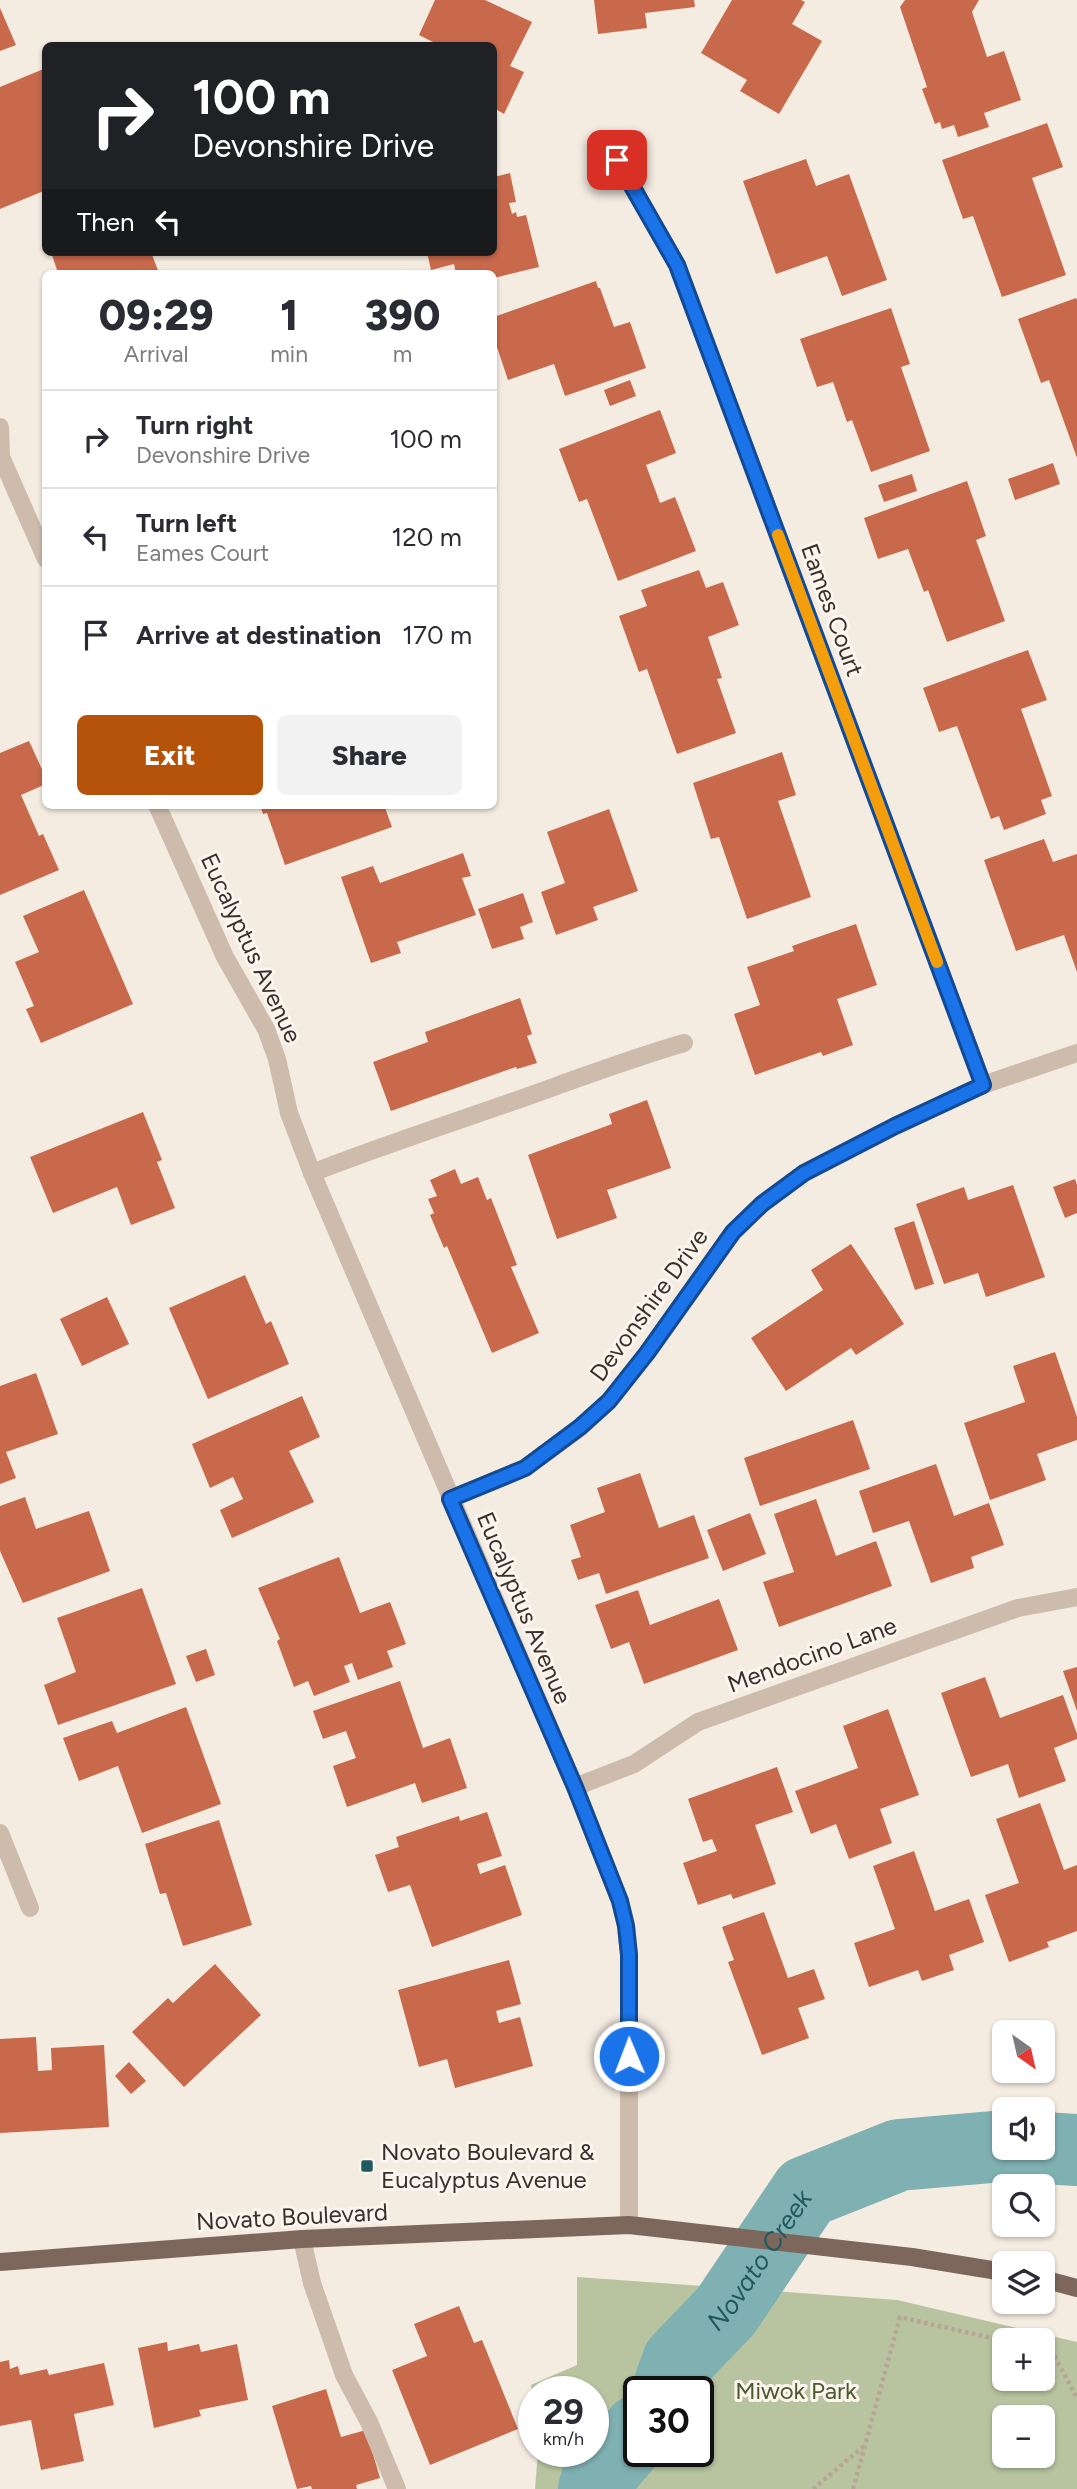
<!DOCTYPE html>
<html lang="en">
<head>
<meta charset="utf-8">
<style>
  body { margin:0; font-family:Figtree,sans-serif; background:#f2f2f3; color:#2b2b33; height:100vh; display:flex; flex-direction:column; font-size:26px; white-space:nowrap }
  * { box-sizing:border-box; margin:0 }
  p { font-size:23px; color:#7c7c81 }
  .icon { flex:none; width:38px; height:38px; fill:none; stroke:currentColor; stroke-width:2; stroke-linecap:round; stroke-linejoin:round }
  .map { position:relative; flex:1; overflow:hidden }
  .sheet { position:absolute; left:42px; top:270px; width:455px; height:539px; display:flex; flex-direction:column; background:#fff; border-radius:10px; box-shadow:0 2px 5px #0004 }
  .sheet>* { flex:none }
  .hud { position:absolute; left:42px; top:42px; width:455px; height:214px; border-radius:10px; box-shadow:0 2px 5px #0004; background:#202124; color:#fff; overflow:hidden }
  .needle { width:46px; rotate:146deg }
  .controls { position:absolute; left:992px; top:2020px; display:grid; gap:14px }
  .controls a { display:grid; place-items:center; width:63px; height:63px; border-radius:10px; background:#fff; box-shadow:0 2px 5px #0004; font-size:35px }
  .speed { position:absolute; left:518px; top:2376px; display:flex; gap:14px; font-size:35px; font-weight:700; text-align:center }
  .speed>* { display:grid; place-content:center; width:91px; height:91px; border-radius:50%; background:#fff; box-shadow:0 2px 5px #0004; line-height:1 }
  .speed small { font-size:18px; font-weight:400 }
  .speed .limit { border:4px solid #111; border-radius:10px; background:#fff; color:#111 }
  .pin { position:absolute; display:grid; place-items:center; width:60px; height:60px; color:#fff; margin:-30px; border-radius:14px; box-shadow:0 4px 10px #0006 }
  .me { position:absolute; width:77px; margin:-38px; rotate:359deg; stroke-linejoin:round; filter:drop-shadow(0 0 5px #0008) }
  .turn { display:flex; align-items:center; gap:24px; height:147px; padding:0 35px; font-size:32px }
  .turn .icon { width:91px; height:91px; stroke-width:2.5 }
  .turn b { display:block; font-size:49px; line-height:60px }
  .then { display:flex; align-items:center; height:66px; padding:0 35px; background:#0003; gap:14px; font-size:26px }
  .eta { display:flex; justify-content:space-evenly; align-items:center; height:119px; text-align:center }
  .eta b { font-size:42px; font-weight:800; line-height:49px }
  .primary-button { display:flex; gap:14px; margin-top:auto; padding:14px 35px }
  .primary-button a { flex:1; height:80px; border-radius:10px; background:#b45309; color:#fff; font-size:28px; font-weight:800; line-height:80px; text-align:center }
  .primary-button a+a { background:#f2f2f3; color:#2b2b33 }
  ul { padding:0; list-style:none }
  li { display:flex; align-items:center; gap:21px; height:98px; padding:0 35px; border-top:2px solid #e1e1e2 }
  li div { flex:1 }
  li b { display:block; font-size:26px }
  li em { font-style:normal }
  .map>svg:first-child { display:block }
</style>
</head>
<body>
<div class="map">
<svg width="1077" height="2489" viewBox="0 0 1077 2489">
  <rect width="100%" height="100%" fill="#f4ebe1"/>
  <path fill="#b8c4a0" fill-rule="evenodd" d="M577,2277l320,23 180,42v147h-542l3,-37h55v-60h-59v11l-3,-18 46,-20zM1004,2340h39v38h-39zM639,2392h59v60h-59zM1004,2417h39v38h-39z"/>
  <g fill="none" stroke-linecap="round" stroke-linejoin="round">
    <g stroke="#7fb0b2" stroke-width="72">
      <polyline points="1028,2147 1077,2150"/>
      <path id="s1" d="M667,2392l11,-31 48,-50 80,-119 93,-37 105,-9"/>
      <polyline points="594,2489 597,2479 639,2430"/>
    </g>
  </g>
  <g fill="#c8694b">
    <polygon points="435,0 485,0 532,22 510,66 524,72 504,114 494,108 494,46 441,46 419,35"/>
    <polygon points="594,0 694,0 695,7 645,13 647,28 598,34"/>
    <polygon points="732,0 801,0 805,2 792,24 822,41 779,114 740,91 747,80 701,53"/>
    <polygon points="905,0 979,0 972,12 987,57 1004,51 1021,100 984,113 989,127 958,137 954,125 942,129 940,122 935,124 922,89 927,87 900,7"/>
    <polygon points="0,8 16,45 0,51"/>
    <polygon points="46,68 46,190 0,209 0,87"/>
    <polygon points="1047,123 1063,167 1032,178 1066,275 1002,297 973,216 963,219 942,160"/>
    <polygon points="806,159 816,186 849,174 887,280 842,296 827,256 776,274 743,181"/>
    <polygon points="510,173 516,202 509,203 512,214 516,212 517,217 526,215 539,267 494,278 494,273 456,273 454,264 431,270 427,252 494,252 494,177"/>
    <polygon points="51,252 151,252 159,273 58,273"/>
    <polygon points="596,281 598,288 600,288 614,327 630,322 646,368 565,396 554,364 508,380 494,338 494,317"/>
    <polygon points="1076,298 1077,300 1077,458 1049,380 1041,383 1018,319"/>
    <polygon points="891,308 910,364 901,367 930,451 871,472 852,420 847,422 833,382 817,387 800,339"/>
    <polygon points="630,380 636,396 610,406 604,390"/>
    <polygon points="660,410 676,453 646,465 660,503 675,497 696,551 618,581 587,499 579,502 559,449"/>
    <polygon points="1053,463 1060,484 1015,500 1008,479"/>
    <polygon points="912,474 917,491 884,502 878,485"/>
    <polygon points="967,481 986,536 976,540 1005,621 947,642 928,590 924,592 908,549 878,559 864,518"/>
    <polygon points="699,570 706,588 723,582 739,625 708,637 722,678 717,679 736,733 677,754 647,669 639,672 619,616 647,606 641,590"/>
    <polygon points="1028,650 1047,700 1021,709 1052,796 1041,800 1046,814 1004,830 999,816 991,819 957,726 939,732 923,688"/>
    <polygon points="29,741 46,778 46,784 21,795 39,836 43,834 59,870 0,895 0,753"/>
    <polygon points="782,752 796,795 778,801 811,897 747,919 719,837 711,839 693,783"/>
    <polygon points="260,805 384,805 392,827 285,865 267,813 263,814"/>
    <polygon points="609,809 638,891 593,907 598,920 556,935 541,892 565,883 547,832"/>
    <polygon points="1044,839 1053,862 1077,854 1077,972 1064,935 1016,951 984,860"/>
    <polygon points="463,853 471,876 462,878 476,915 397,942 401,953 371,963 341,877 373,866 380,883"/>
    <polygon points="84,890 133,1004 41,1043 26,1009 34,1006 15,962 39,952 23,916"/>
    <polygon points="523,893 533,922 520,927 524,939 492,949 478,909"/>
    <polygon points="856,924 877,985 837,999 853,1045 823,1056 821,1052 755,1075 734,1014 760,1005 747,967 794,951 792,946"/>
    <polygon points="520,998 532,1034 527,1036 537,1063 517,1069 516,1067 391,1111 373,1062 428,1042 425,1032"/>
    <polygon points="647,1100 671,1168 607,1190 617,1218 557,1239 528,1155 612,1124 609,1114"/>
    <polygon points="143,1112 162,1160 157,1162 175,1208 131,1225 117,1187 53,1213 30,1157"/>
    <polygon points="455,1169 461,1184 478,1177 487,1200 491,1198 517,1265 511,1267 539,1333 492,1353 447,1246 444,1248 430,1215 434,1213 428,1199 437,1196 430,1180"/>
    <polygon points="1075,1179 1077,1185 1077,1213 1065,1218 1053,1187"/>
    <polygon points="1013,1185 1045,1277 986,1297 978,1273 944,1284 916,1204 964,1187 968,1200"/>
    <polygon points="914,1221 934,1284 915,1290 894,1228"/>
    <polygon points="851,1244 904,1324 856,1355 851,1348 786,1391 751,1338 823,1290 811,1270"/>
    <polygon points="245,1275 266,1324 271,1321 289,1364 208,1399 169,1308"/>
    <polygon points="107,1297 129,1344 82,1366 60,1319"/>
    <polygon points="1055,1352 1077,1417 1077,1440 1037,1454 1046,1480 990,1500 964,1423 1025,1402 1013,1366"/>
    <polygon points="36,1373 58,1434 6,1452 16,1478 0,1484 0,1386"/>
    <polygon points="302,1396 320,1437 289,1451 314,1502 232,1538 220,1510 243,1499 233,1477 210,1488 192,1444"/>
    <polygon points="853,1420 870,1469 760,1506 744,1458"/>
    <polygon points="936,1464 954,1516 989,1503 1004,1545 971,1557 974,1568 931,1583 909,1521 873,1533 859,1491"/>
    <polygon points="640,1473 659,1528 694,1515 709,1558 606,1594 599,1573 578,1580 571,1560 581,1557 570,1525 605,1512 597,1488"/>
    <polygon points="25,1497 36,1529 89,1511 110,1571 23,1603 0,1551 0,1506"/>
    <polygon points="816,1499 836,1556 876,1541 892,1586 779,1627 763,1582 794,1572 774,1514"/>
    <polygon points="750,1513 766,1554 723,1571 707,1530"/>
    <polygon points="339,1557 360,1613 390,1602 406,1644 387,1651 393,1667 358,1680 352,1663 344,1666 350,1682 314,1696 308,1681 294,1687 277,1641 280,1639 258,1588"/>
    <polygon points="142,1588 176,1684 58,1725 44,1685 76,1672 57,1618"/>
    <polygon points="638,1590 650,1625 719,1599 738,1650 644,1684 629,1642 611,1649 595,1605"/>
    <polygon points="206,1649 215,1675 196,1682 186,1656"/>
    <polygon points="1077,1667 1077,1711 1063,1671"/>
    <polygon points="985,1677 1000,1718 1063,1695 1077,1734 1077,1739 1054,1748 1066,1781 1019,1798 1008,1764 971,1777 941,1693"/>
    <polygon points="400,1681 423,1748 450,1738 467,1788 422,1803 415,1783 347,1807 333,1766 356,1758 346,1731 323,1739 313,1711"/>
    <polygon points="186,1707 221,1804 142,1833 118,1766 79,1781 63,1738 112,1721 117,1733"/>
    <polygon points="888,1709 919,1795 880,1809 892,1843 849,1859 836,1824 811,1834 795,1791 858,1768 843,1726"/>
    <polygon points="777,1767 793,1812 755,1825 776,1884 733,1899 731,1894 698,1905 683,1863 717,1851 712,1839 703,1842 688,1799"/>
    <polygon points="1040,1803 1064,1870 1077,1865 1077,1931 1047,1942 1049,1947 1009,1962 985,1895 1019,1883 996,1819"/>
    <polygon points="487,1812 502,1856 477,1864 480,1874 505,1865 522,1915 432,1947 410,1885 388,1892 375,1855 399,1847 396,1837 459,1816 460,1821"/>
    <polygon points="219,1820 252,1925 183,1946 166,1893 160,1894 145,1844"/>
    <polygon points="914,1851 935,1911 969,1899 984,1942 949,1955 954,1970 922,1981 918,1970 869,1987 854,1943 895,1929 873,1866"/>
    <polygon points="764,1912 788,1978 814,1969 825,1999 798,2008 809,2038 762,2055 728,1962 734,1960 722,1927"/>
    <polygon points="509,1960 521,2004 496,2011 499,2023 520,2017 533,2066 455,2088 447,2059 419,2067 398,1990"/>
    <polygon points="215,1964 261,2015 184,2087 132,2032 168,1998 173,2003"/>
    <polygon points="36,2037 38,2071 52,2070 51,2048 104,2045 109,2127 0,2133 0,2039"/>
    <polygon points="129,2062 146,2081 131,2094 115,2076"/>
    <polygon points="459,2306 474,2343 482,2340 518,2429 430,2465 392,2370 427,2356 414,2324"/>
    <polygon points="167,2342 168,2351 199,2344 201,2352 237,2344 248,2400 199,2410 201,2416 154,2428 138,2348"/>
    <polygon points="9,2360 10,2369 18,2366 20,2375 47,2369 49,2375 104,2363 114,2405 74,2414 84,2461 41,2470 31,2420 0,2426 0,2362"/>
    <polygon points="326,2389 341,2437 366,2430 380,2478 356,2485 357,2489 312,2489 311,2486 297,2489 272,2406"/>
  </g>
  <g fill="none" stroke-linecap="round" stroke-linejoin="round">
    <g stroke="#b9a596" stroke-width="4.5" stroke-dasharray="3.5 3.5" stroke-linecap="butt">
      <polyline points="1043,2350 1053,2353 1077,2398"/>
      <polyline points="813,2489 863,2447"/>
      <polyline points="853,2489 900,2317 1004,2341"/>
    </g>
    <g stroke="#cdbbac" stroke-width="18">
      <polyline points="617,160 677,265 983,1085"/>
      <polyline points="0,427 1,457 46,559"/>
      <polyline points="157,805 225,957 266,1029 277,1059 289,1113 312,1173 575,1787 620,1901 626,1925 629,1955 629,2225"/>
      <path d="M312,1173c69,-27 140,-50 211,-75 53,-19 106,-39 161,-55"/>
      <polyline points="450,1499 525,1468 581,1427 609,1401 647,1353 733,1232 762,1204 804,1173 895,1126 983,1085 1077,1053"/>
      <polyline points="575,1787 634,1764 698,1722 1018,1608 1077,1597"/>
      <polyline points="0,1833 30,1908"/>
      <polyline points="302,2239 312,2283 344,2375 369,2422 397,2489"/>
    </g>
    <g stroke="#7d675c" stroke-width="18">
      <polyline points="0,2262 302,2239 629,2225 912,2257 1004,2272"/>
      <polyline points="1043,2279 1077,2288"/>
    </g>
  </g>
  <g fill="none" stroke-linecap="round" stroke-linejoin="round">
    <g stroke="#114b97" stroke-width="18">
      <polyline id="route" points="617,160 677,265 983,1085 895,1126 804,1173 762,1204 733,1232 647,1353 609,1401 580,1427 525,1468 450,1499 575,1787 620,1901 626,1926 629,1955 629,2056"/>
    </g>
    <use href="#route" stroke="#1a73e8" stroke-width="12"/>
    <polyline stroke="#f59e0b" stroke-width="12" points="778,535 937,962"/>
  </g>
  <rect fill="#1f5a5e" stroke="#fbf5ee" stroke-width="2.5" x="360" y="2159" width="14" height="14" rx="3.5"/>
  <g text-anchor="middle" stroke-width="6" stroke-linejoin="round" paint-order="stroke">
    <g font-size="24" fill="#3b302b" stroke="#fbf5ee">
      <text transform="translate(832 610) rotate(70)" y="8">Eames Court</text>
      <text transform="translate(251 948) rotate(65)" y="8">Eucalyptus Avenue</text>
      <text transform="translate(649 1305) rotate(-54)" y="8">Devonshire Drive</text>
      <text transform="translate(524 1608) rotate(67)" y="8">Eucalyptus Avenue</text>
      <text transform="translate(812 1655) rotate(-20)" y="8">Mendocino Lane</text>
      <text transform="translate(292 2217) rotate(-3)" y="8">Novato Boulevard</text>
    </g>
    <g font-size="24" fill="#3b302b" stroke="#fbf5ee" text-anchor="start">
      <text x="381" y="2160">Novato Boulevard &amp;<tspan x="381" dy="28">Eucalyptus Avenue</tspan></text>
    </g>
    <g font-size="24" fill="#4a5a2e" stroke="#fbf5ee">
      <text x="796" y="2399">Miwok Park</text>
    </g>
    <g font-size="26" font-style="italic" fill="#1f5a5e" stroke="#fbf5ee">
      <text dy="9" stroke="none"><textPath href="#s1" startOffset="163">Novato Creek</textPath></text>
    </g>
  </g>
</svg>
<div class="controls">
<a><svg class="needle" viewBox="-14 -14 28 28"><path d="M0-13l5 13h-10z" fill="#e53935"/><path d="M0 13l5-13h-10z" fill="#7c7c81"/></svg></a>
<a><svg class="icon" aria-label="sound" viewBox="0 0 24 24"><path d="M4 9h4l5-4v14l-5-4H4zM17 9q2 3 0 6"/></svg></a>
<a><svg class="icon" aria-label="search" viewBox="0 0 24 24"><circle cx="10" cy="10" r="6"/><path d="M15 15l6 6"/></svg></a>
<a><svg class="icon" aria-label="layers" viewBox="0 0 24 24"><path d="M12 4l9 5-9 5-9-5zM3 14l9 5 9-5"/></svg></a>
<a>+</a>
<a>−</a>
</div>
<div class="speed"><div>29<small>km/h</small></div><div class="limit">30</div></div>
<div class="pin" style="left:617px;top:160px;background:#d93025"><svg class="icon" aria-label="arrive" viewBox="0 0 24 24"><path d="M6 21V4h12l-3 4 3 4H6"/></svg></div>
<svg class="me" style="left:629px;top:2056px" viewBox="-20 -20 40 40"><circle r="17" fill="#1a73e8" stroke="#fff" stroke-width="3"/><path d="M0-11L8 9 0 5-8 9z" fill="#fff"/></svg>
<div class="hud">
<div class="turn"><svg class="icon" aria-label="right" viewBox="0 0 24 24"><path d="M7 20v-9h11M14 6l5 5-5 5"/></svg><div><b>100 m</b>Devonshire Drive</div></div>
<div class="then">Then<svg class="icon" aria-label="left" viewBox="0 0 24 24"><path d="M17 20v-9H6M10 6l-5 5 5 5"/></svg></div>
</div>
<section class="sheet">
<div class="eta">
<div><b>09:29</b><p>Arrival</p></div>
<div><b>1</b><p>min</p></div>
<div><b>390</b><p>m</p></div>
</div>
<ul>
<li><svg class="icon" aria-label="right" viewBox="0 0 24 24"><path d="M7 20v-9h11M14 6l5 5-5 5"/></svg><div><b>Turn right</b><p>Devonshire Drive</p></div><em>100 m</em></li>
<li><svg class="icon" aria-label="left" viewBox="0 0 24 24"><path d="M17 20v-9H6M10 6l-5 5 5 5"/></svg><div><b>Turn left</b><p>Eames Court</p></div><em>120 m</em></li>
<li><svg class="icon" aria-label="arrive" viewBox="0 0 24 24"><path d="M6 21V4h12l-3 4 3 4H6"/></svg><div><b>Arrive at destination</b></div><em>170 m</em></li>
</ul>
<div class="primary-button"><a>Exit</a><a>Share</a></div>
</section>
</div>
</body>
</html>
